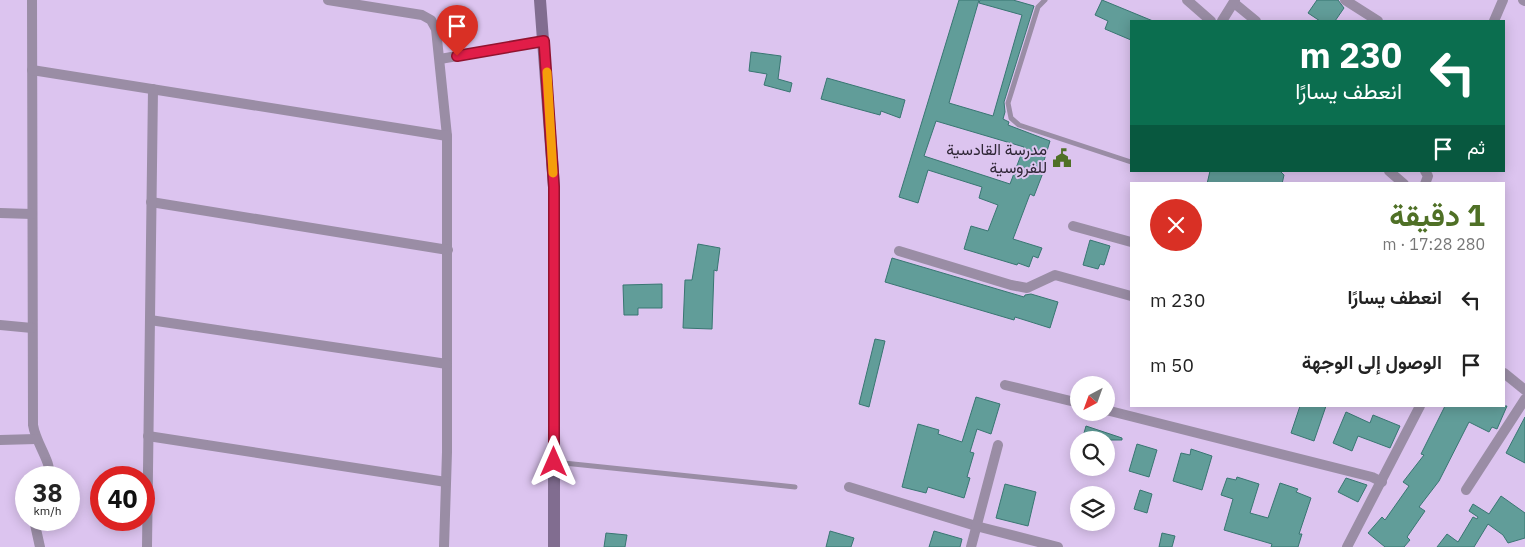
<!DOCTYPE html>
<html lang="ar">
<head>
<meta charset="utf-8">
<style>
  body { margin:0; font-family:"IBM Plex Sans",Vazirmatn,sans-serif; background:#f2f2f2; color:#222; direction:rtl; height:100vh; display:flex; flex-direction:column; font-size:19px; white-space:nowrap }
  * { box-sizing:border-box; margin:0 }
  p { font-size:16px; color:#767676 }
  .icon { flex:none; width:28px; height:28px; fill:none; stroke:currentColor; stroke-width:2; stroke-linecap:round; stroke-linejoin:round }
  .map { position:relative; flex:1; overflow:hidden; direction:ltr }
  .drawer { position:absolute; left:1130px; top:182px; width:375px; height:225px; display:flex; flex-direction:column; background:#fff; border-radius:0px; box-shadow:0 2px 12px #0003; direction:rtl }
  .drawer>* { flex:none }
  .banner { position:absolute; left:1130px; top:20px; width:375px; height:152px; border-radius:0px; box-shadow:0 2px 12px #0003; direction:rtl; background:#0b6e4f; color:#fff; overflow:hidden }
  .needle { width:32px; rotate:221deg }
  .controls { position:absolute; left:1070px; top:376px; display:grid; gap:10px }
  .controls a { display:grid; place-items:center; width:45px; height:45px; border-radius:50%; background:#fff; box-shadow:0 2px 12px #0003; font-size:25px }
  .speed { position:absolute; left:15px; top:466px; display:flex; gap:10px; font-size:25px; font-weight:700; text-align:center }
  .speed>* { display:grid; place-content:center; width:65px; height:65px; border-radius:50%; background:#fff; box-shadow:0 2px 12px #0003; line-height:1 }
  .speed small { font-size:12px; font-weight:400 }
  .speed .limit { border:8px solid #d22; background:#fff; color:#111 }
  .pin { position:absolute; display:grid; place-items:center; width:42px; height:42px; color:#fff; margin:-51px -21px; border-radius:50% 50% 50% 0; rotate:-45deg; box-shadow:0 0 5px #0007 }
  .pin .icon { rotate:45deg }
  .me { position:absolute; width:55px; margin:-28px; rotate:0deg; stroke-linejoin:round; filter:drop-shadow(0 0 4px #0008) }
  .turn { display:flex; align-items:center; gap:18px; height:105px; padding:0 20px; font-size:22px }
  .turn .icon { width:65px; height:65px; stroke-width:2.5 }
  .turn b { display:block; font-size:35px; line-height:42px }
  .then { display:flex; align-items:center; height:48px; padding:0 20px; background:#0003; gap:10px; font-size:19px }
  .round { display:grid; place-items:center; flex:none; width:52px; height:52px; border-radius:26px; background:#f2f2f2 }
  .overview { display:flex; align-items:center; justify-content:space-between; height:85px; padding:0 20px }
  h1 { font-size:30px; font-weight:700; line-height:38px; color:#4f7026 }
  ul { padding:0; list-style:none }
  li { display:flex; align-items:center; gap:15px; height:65px; padding:0 20px }
  li div { flex:1 }
  li b { display:block; font-size:19px }
  li em { font-style:normal }
  .map>svg:first-child { display:block }
</style>
</head>
<body>
<div class="map">
<svg width="1525" height="547" viewBox="0 0 1525 547">
  <rect width="100%" height="100%" fill="#dcc4ef"/>
  <g fill="#619d99" stroke="#397672" fill-rule="evenodd">
    <path d="M959,0h20l-30,103 44,13 29,-101 -43,-12 1,-3h33l21,6 -30,96 1,10 -2,7 6,3 -1,3 42,16 -7,23 3,1 -12,31 -4,-2 -17,45 29,9 -4,10 -5,-2 -4,11 -11,-4 -1,2 -53,-16 7,-23 17,5 10,-26 -19,-7 3,-11 -54,-17 -10,33 -19,-6zM936,121l88,26 -14,37 -86,-28z"/>
    <polygon points="1102,0 1153,21 1131,21 1131,40 1105,29 1108,21 1095,15"/>
    <polygon points="1317,0 1338,0 1344,8 1335,21 1320,21 1308,13"/>
    <polygon points="751,52 781,56 778,79 792,83 790,92 764,85 767,74 749,71"/>
    <polygon points="827,78 905,100 900,118 881,111 880,115 821,99"/>
    <polygon points="1210,171 1280,171 1284,175 1282,184 1207,184"/>
    <polygon points="1090,240 1110,246 1104,265 1100,264 1098,269 1083,265"/>
    <polygon points="698,244 720,248 717,271 714,270 712,329 683,328 685,280 692,280"/>
    <polygon points="892,258 1024,297 1025,295 1031,294 1058,302 1050,328 1015,317 1014,320 885,282"/>
    <polygon points="662,284 662,308 638,308 638,315 624,315 623,285"/>
    <polygon points="875,339 885,341 869,407 859,404"/>
    <polygon points="976,397 1000,404 991,434 977,429 970,452 974,453 967,477 970,478 964,498 928,487 926,493 902,487 918,424 939,430 938,434 962,442"/>
    <polygon points="1300,406 1326,406 1314,441 1291,433"/>
    <polygon points="1445,406 1507,406 1497,429 1492,427 1489,432 1469,422 1439,481 1419,507 1425,511 1407,537 1410,540 1404,547 1385,547 1368,533 1382,517 1385,520 1409,486 1403,482 1424,455 1421,454"/>
    <polygon points="1346,412 1370,423 1373,415 1400,426 1390,448 1358,436 1352,451 1333,443"/>
    <polygon points="1525,417 1525,463 1506,453"/>
    <polygon points="1086,426 1122,438 1122,440 1082,440"/>
    <polygon points="1137,444 1157,450 1149,477 1129,471"/>
    <polygon points="1191,449 1212,456 1202,490 1173,481 1181,453 1190,455"/>
    <polygon points="1237,477 1259,484 1250,513 1268,518 1280,483 1298,489 1296,492 1311,498 1299,534 1302,534 1298,547 1271,547 1272,544 1224,530 1233,499 1221,495 1227,478 1236,480"/>
    <polygon points="1346,478 1367,485 1358,502 1338,492"/>
    <polygon points="1005,484 1036,492 1028,526 996,518"/>
    <polygon points="1140,490 1152,494 1147,513 1134,509"/>
    <polygon points="1501,496 1525,513 1525,538 1508,543 1503,535 1488,524 1474,547 1437,547 1447,534 1458,542 1473,517 1477,519 1478,517 1469,511 1473,504 1489,514"/>
    <polygon points="830,531 854,538 851,547 826,547"/>
    <polygon points="934,531 962,539 960,547 929,547"/>
    <polygon points="606,533 627,535 625,547 604,547"/>
    <polygon points="1162,533 1175,536 1172,547 1159,547"/>
  </g>
  <g fill="none" stroke-linecap="round" stroke-linejoin="round">
    <g stroke="#9a8da5" stroke-width="5">
      <polyline points="1045,0 1038,7 1008,103 1011,118 1019,125 1131,162"/>
      <polyline points="554,462 795,487"/>
    </g>
    <g stroke="#9a8da5" stroke-width="10">
      <path d="M32,0l1,425c3,19 18,35 17,53"/>
      <polyline points="328,0 422,15 431,20 436,29 447,136 447,452 444,547"/>
      <polyline points="1187,0 1211,21"/>
      <polyline points="1345,0 1378,21"/>
      <polyline points="1523,0 1525,1"/>
      <polyline points="1234,3 1256,21"/>
      <polyline points="1222,21 1235,0"/>
      <polyline points="1494,21 1503,0"/>
      <polyline points="440,59 544,41"/>
      <polyline points="32,70 447,136"/>
      <polyline points="1389,171 1404,184"/>
      <polyline points="1425,171 1428,176 1425,184"/>
      <polyline points="151,202 448,250"/>
      <polyline points="0,213 32,214"/>
      <polyline points="1073,226 1131,242"/>
      <polyline points="899,251 1011,285 1027,288 1055,275 1131,296"/>
      <polyline points="150,320 447,364"/>
      <polyline points="0,325 32,328"/>
      <polyline points="1504,373 1525,390"/>
      <polyline points="1005,385 1079,403"/>
      <polyline points="1106,410 1372,477 1382,482"/>
      <polyline points="148,436 446,482"/>
      <polyline points="0,440 36,439"/>
      <polyline points="849,487 976,526 1058,547"/>
      <polyline points="1466,490 1525,399"/>
      <polyline points="34,520 40,547"/>
      <polyline points="147,547 153,89"/>
      <polyline points="971,547 998,445"/>
      <polyline points="1347,547 1420,406"/>
    </g>
    <polyline stroke="#816d90" stroke-width="12" points="540,0 554,187 554,547"/>
  </g>
  <g fill="none" stroke-linecap="round" stroke-linejoin="round">
    <g stroke="#92132f" stroke-width="12">
      <polyline id="route" points="457,56 544,41 554,187 554,462"/>
    </g>
    <use href="#route" stroke="#e11d48" stroke-width="9"/>
    <polyline stroke="#f59e0b" stroke-width="9" points="547,72 553,173"/>
  </g>
  <defs>
    <g id="civic-bare" transform="scale(1.5)"><path d="M-.6-6.5H3V-4.5H.6V-3L4-1V1h2V6H-6V1h2V-1L-.6-3ZM-1.2 2.5V6h2.4V2.5Z" fill="#4f7026" stroke="#dcc4ef" stroke-width="2.5" paint-order="stroke"/></g>
  </defs>
  <g fill-rule="evenodd">
    <use href="#civic-bare" x="1062" y="158"/>
  </g>
  <g text-anchor="middle" stroke-width="4" stroke-linejoin="round" paint-order="stroke">
    <g font-size="16" fill="#2f2636" stroke="#dcc4ef" text-anchor="end">
      <text x="1047" y="155">مدرسة القادسية<tspan x="1047" dy="18">للفروسية</tspan></text>
    </g>
  </g>
</svg>
<div class="controls">
<a><svg class="needle" viewBox="-14 -14 28 28"><path d="M0-13l5 13h-10z" fill="#e53935"/><path d="M0 13l5-13h-10z" fill="#767676"/></svg></a>
<a><svg class="icon" aria-label="search" viewBox="0 0 24 24"><circle cx="10" cy="10" r="6"/><path d="M15 15l6 6"/></svg></a>
<a><svg class="icon" aria-label="layers" viewBox="0 0 24 24"><path d="M12 4l9 5-9 5-9-5zM3 14l9 5 9-5"/></svg></a>
</div>
<div class="speed"><div>38<small>km/h</small></div><div class="limit">40</div></div>
<div class="pin" style="left:457px;top:56px;background:#d93025"><svg class="icon" aria-label="arrive" viewBox="0 0 24 24"><path d="M6 21V4h12l-3 4 3 4H6"/></svg></div>
<svg class="me" style="left:554px;top:462px" viewBox="-20 -20 40 40"><path d="M0-17L14 15 0 8-14 15z" fill="#e11d48" stroke="#fff" stroke-width="4"/></svg>
<div class="banner">
<div class="turn"><svg class="icon" aria-label="left" viewBox="0 0 24 24"><path d="M17 20v-9H6M10 6l-5 5 5 5"/></svg><div><b>230 m</b>انعطف يسارًا</div></div>
<div class="then">ثم<svg class="icon" aria-label="arrive" viewBox="0 0 24 24"><path d="M6 21V4h12l-3 4 3 4H6"/></svg></div>
</div>
<section class="drawer">
<div class="overview"><div><h1>1 دقيقة</h1><p>280 m · 17:28</p></div><a class="round" style="background:#d93025;color:#fff"><svg class="icon" aria-label="close" viewBox="0 0 24 24"><path d="M6 6l12 12M18 6L6 18"/></svg></a></div>
<ul>
<li><svg class="icon" aria-label="left" viewBox="0 0 24 24"><path d="M17 20v-9H6M10 6l-5 5 5 5"/></svg><div><b>انعطف يسارًا</b></div><em>230 m</em></li>
<li><svg class="icon" aria-label="arrive" viewBox="0 0 24 24"><path d="M6 21V4h12l-3 4 3 4H6"/></svg><div><b>الوصول إلى الوجهة</b></div><em>50 m</em></li>
</ul>
</section>
</div>
</body>
</html>
